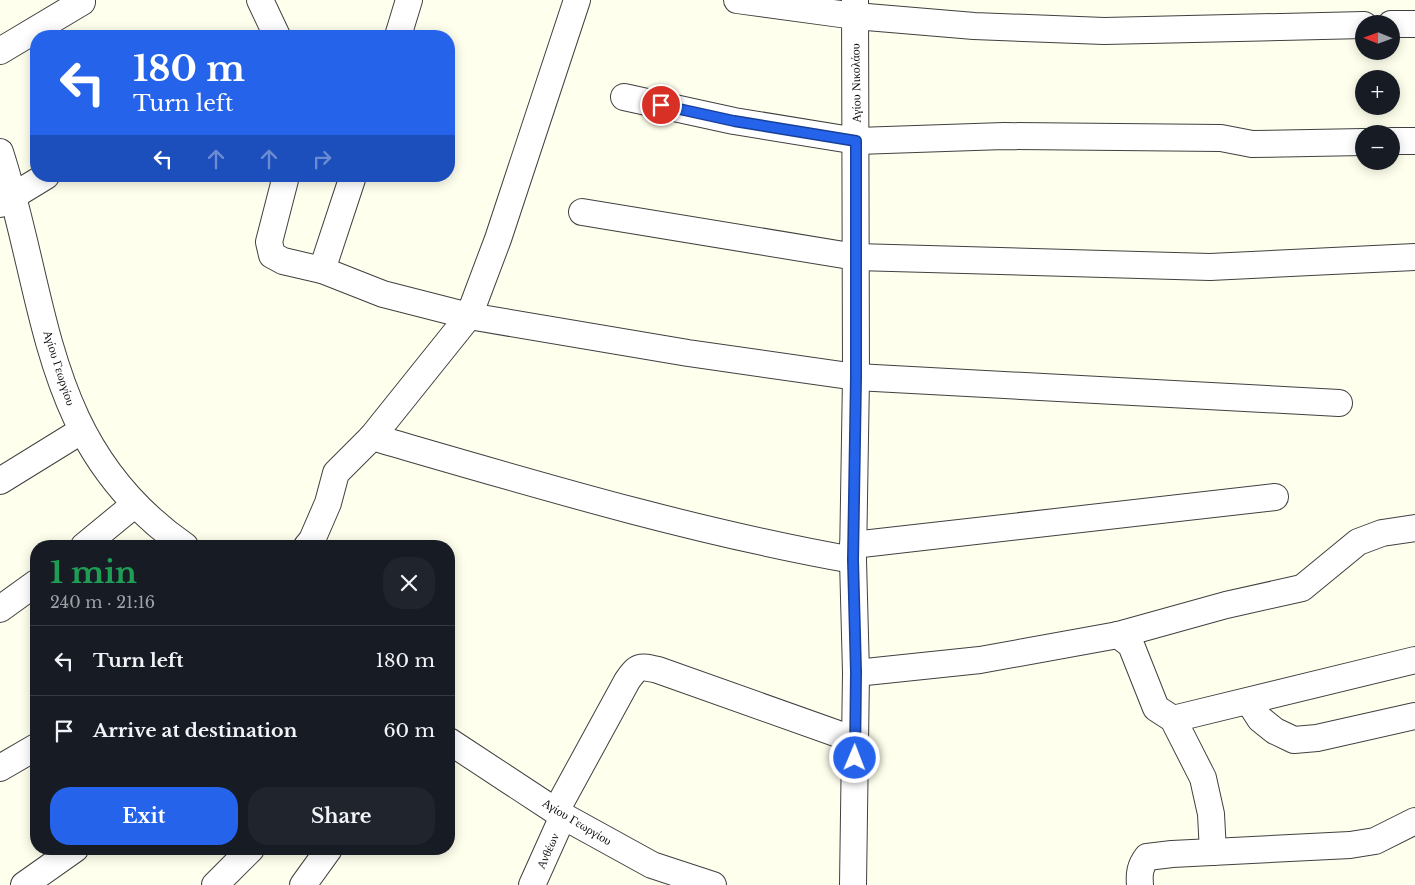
<!DOCTYPE html>
<html lang="en">
<head>
<meta charset="utf-8">
<style>
  body { margin:0; font-family:"Libre Baskerville",serif; background:#20242c; color:#f1f3f6; height:100vh; display:flex; flex-direction:column; font-size:19px; white-space:nowrap }
  * { box-sizing:border-box; margin:0 }
  p { font-size:16px; color:#9ea1a6 }
  .icon { flex:none; width:28px; height:28px; fill:none; stroke:currentColor; stroke-width:2; stroke-linecap:round; stroke-linejoin:round }
  .map { position:relative; flex:1; overflow:hidden }
  .drawer { position:absolute; left:30px; top:540px; width:425px; height:315px; display:flex; flex-direction:column; background:#171b24; border-radius:20px; box-shadow:0 2px 12px #0003 }
  .drawer>* { flex:none }
  .top-card { position:absolute; left:30px; top:30px; width:425px; height:152px; border-radius:20px; box-shadow:0 2px 12px #0003; background:#2563eb; color:#fff; overflow:hidden }
  .needle { width:32px; rotate:271deg }
  .buttons { position:absolute; left:1355px; top:15px; display:grid; gap:10px }
  .buttons a { display:grid; place-items:center; width:45px; height:45px; border-radius:50%; background:#171b24; box-shadow:0 2px 12px #0003; font-size:25px }
  .pin { position:absolute; display:grid; place-items:center; width:42px; height:42px; color:#fff; margin:-21px; border:2px solid #fff; border-radius:50%; box-shadow:0 1px 5px #0007 }
  .me { position:absolute; width:55px; margin:-28px; rotate:1deg; stroke-linejoin:round; filter:drop-shadow(0 0 4px #0008) }
  .turn { display:flex; align-items:center; gap:18px; height:105px; padding:0 20px; font-size:22px }
  .turn .icon { width:65px; height:65px; stroke-width:2.5 }
  .turn b { display:block; font-size:35px; line-height:42px }
  .lanes { display:flex; align-items:center; height:48px; padding:0 20px; background:#0003; justify-content:center; gap:25px; direction:ltr }
  .lanes .off { opacity:.35 }
  .round { display:grid; place-items:center; flex:none; width:52px; height:52px; border-radius:20px; background:#20242c }
  .overview { display:flex; align-items:center; justify-content:space-between; height:85px; padding:0 20px }
  h1 { font-size:30px; font-weight:700; line-height:38px; color:#1e9e55 }
  .action { display:flex; gap:10px; margin-top:auto; padding:10px 20px }
  .action a { flex:1; height:58px; border-radius:20px; background:#2563eb; color:#fff; font-size:20px; font-weight:700; line-height:58px; text-align:center }
  .action a+a { background:#20242c; color:#f1f3f6 }
  ul { padding:0; list-style:none }
  li { display:flex; align-items:center; gap:15px; height:70px; padding:0 20px; border-top:1px solid #363941 }
  li div { flex:1 }
  li b { display:block; font-size:19px }
  li em { font-style:normal }
  .map>svg:first-child { display:block }
</style>
</head>
<body>
<div class="map">
<svg width="1415" height="885" viewBox="0 0 1415 885">
  <rect width="100%" height="100%" fill="#feffec"/>
  <g fill="none" stroke-linecap="round" stroke-linejoin="round">
    <g stroke="#404040" stroke-width="28">
      <g id="minor">
        <polyline points="260,0 277,36"/>
        <polyline points="737,0 855,16 974,26 1104,31 1364,25"/>
        <polyline points="1391,24 1415,24"/>
        <polyline points="398,36 409,0"/>
        <polyline points="0,51 82,2"/>
        <polyline points="624,97 734,121 857,141 1004,136 1221,138 1252,144 1364,142"/>
        <polyline points="1391,141 1415,141"/>
        <path d="M0,152c49,151 41,294 185,394"/>
        <polyline points="286,176 269,242 272,255 283,261 322,270 383,294 469,316 688,353 856,377 1339,403"/>
        <polyline points="0,204 46,176"/>
        <polyline points="582,212 856,257 1210,267 1415,257"/>
        <polyline points="322,270 353,176"/>
        <path d="M372,437c159,46 318,94 481,123"/>
        <polyline points="0,481 81,431"/>
        <polyline points="853,545 1275,497"/>
        <polyline points="84,546 134,505"/>
        <polyline points="307,546 312,540 328,503 336,473 372,437 469,316 498,239 577,0"/>
        <polyline points="0,609 36,583"/>
        <polyline points="1118,635 1131,645 1156,708 1173,719 1203,778 1211,814 1213,852"/>
        <polyline points="856,673 980,660 1118,635 1226,605 1302,588 1358,542 1382,533 1415,528"/>
        <polyline points="1249,702 1260,719 1275,731 1294,740 1317,738 1415,716"/>
        <polyline points="1173,719 1415,660"/>
        <polyline points="449,741 563,816 652,865 713,885"/>
        <polyline points="0,768 36,747"/>
        <path d="M556,811l71,-130c11,-16 13,-15 31,-11l197,70"/>
        <polyline points="24,885 75,849"/>
        <polyline points="215,885 251,849"/>
        <polyline points="303,885 329,849"/>
        <polyline points="532,885 563,816"/>
        <polyline points="853,885 856,673 853,560 856,377 855,0"/>
        <path d="M1140,885c-1,-11 0,-19 7,-28l25,-3 178,-9 25,-4 40,-20"/>
      </g>
    </g>
    <use href="#minor" stroke="#fff" stroke-width="26"/>
  </g>
  <g fill="none" stroke-linecap="round" stroke-linejoin="round">
    <g stroke="#184099" stroke-width="12">
      <polyline id="route" points="661,105 734,121 856,141 856,377 853,560 856,672 855,758"/>
    </g>
    <use href="#route" stroke="#2563eb" stroke-width="9"/>
  </g>
  <g text-anchor="middle" stroke-width="5" stroke-linejoin="round" paint-order="stroke">
    <g font-size="12" fill="#0d0d0d" stroke="#fff">
      <text transform="translate(856 83) rotate(-91)" y="4">Αγίου Νικολάου</text>
      <text transform="translate(59 368) rotate(72)" y="4">Αγίου Γεωργίου</text>
      <text transform="translate(577 822) rotate(31)" y="4">Αγίου Γεωργίου</text>
      <text transform="translate(548 851) rotate(-66)" y="4">Ανθέων</text>
    </g>
  </g>
</svg>
<div class="buttons">
<a><svg class="needle" viewBox="-14 -14 28 28"><path d="M0-13l5 13h-10z" fill="#e53935"/><path d="M0 13l5-13h-10z" fill="#9ea1a6"/></svg></a>
<a>+</a>
<a>−</a>
</div>
<div class="pin" style="left:661px;top:105px;background:#d93025"><svg class="icon" aria-label="arrive" viewBox="0 0 24 24"><path d="M6 21V4h12l-3 4 3 4H6"/></svg></div>
<svg class="me" style="left:855px;top:758px" viewBox="-20 -20 40 40"><circle r="17" fill="#2563eb" stroke="#fff" stroke-width="3"/><path d="M0-11L8 9 0 5-8 9z" fill="#fff"/></svg>
<div class="top-card">
<div class="turn"><svg class="icon" aria-label="left" viewBox="0 0 24 24"><path d="M17 20v-9H6M10 6l-5 5 5 5"/></svg><div><b>180 m</b>Turn left</div></div>
<div class="lanes"><svg class="icon" aria-label="left" viewBox="0 0 24 24"><path d="M17 20v-9H6M10 6l-5 5 5 5"/></svg><svg class="icon off" aria-label="ahead" viewBox="0 0 24 24"><path d="M12 20V5M6 11l6-6 6 6"/></svg><svg class="icon off" aria-label="ahead" viewBox="0 0 24 24"><path d="M12 20V5M6 11l6-6 6 6"/></svg><svg class="icon off" aria-label="right" viewBox="0 0 24 24"><path d="M7 20v-9h11M14 6l5 5-5 5"/></svg></div>
</div>
<section class="drawer">
<div class="overview"><div><h1>1 min</h1><p>240 m · 21:16</p></div><a class="round"><svg class="icon" aria-label="close" viewBox="0 0 24 24"><path d="M6 6l12 12M18 6L6 18"/></svg></a></div>
<ul>
<li><svg class="icon" aria-label="left" viewBox="0 0 24 24"><path d="M17 20v-9H6M10 6l-5 5 5 5"/></svg><div><b>Turn left</b></div><em>180 m</em></li>
<li><svg class="icon" aria-label="arrive" viewBox="0 0 24 24"><path d="M6 21V4h12l-3 4 3 4H6"/></svg><div><b>Arrive at destination</b></div><em>60 m</em></li>
</ul>
<div class="action"><a>Exit</a><a>Share</a></div>
</section>
</div>
</body>
</html>
